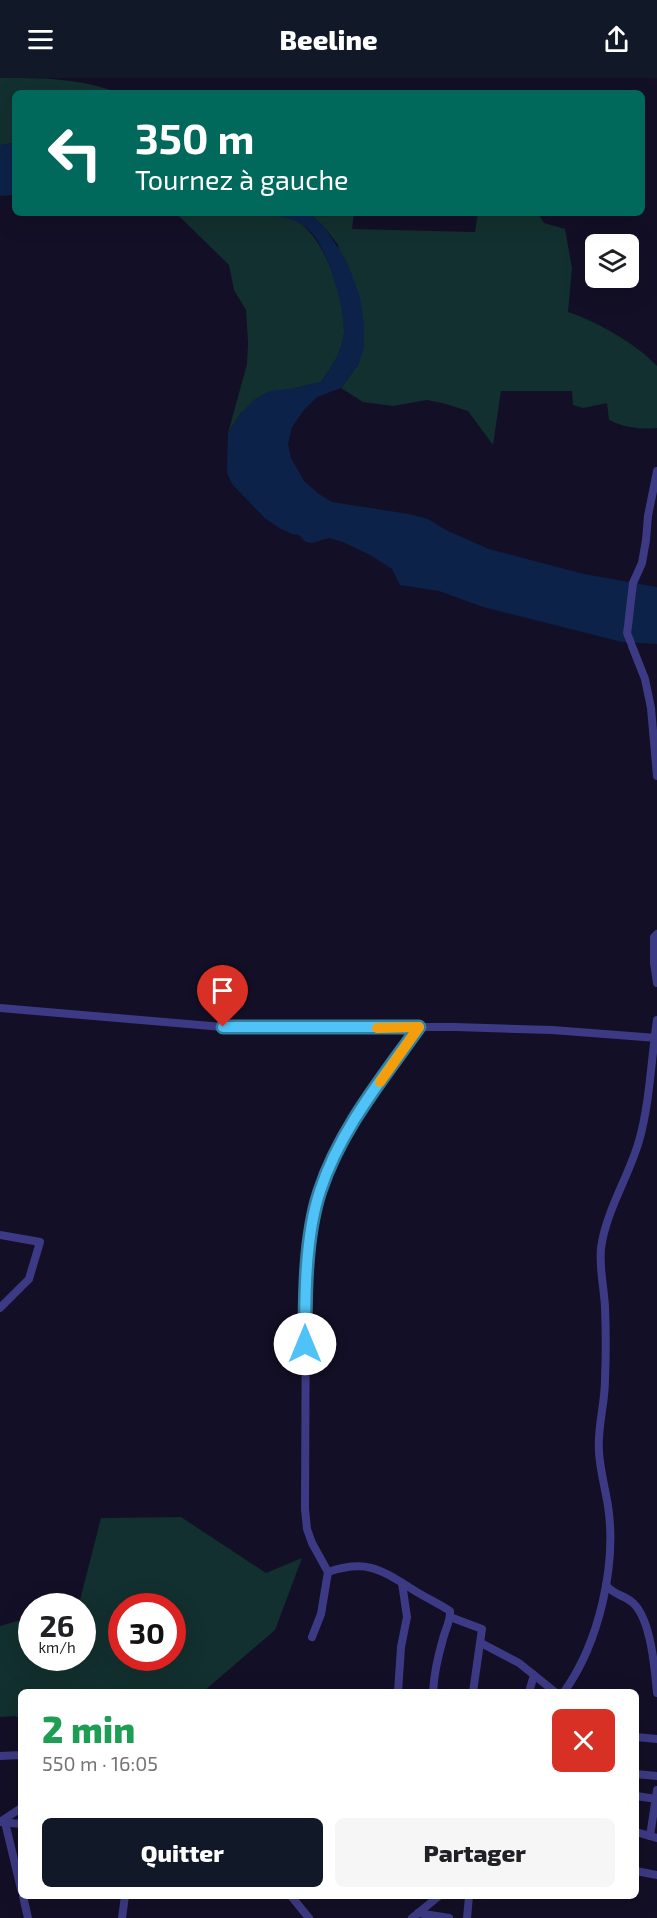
<!DOCTYPE html>
<html lang="fr">
<head>
<meta charset="utf-8">
<style>
  body { margin:0; font-family:"Exo 2",sans-serif; background:#f6f6f6; color:#202124; height:100vh; display:flex; flex-direction:column; font-size:22px; white-space:nowrap }
  * { box-sizing:border-box; margin:0 }
  p { font-size:20px; color:#757577 }
  .icon { flex:none; width:33px; height:33px; fill:none; stroke:currentColor; stroke-width:2; stroke-linecap:round; stroke-linejoin:round }
  .map { position:relative; flex:1; overflow:hidden }
  .details { position:absolute; left:18px; top:1611px; width:621px; height:210px; display:flex; flex-direction:column; background:#fff; border-radius:9px; box-shadow:0 6px 24px #0002 }
  .details>* { flex:none }
  .banner { position:absolute; left:12px; top:12px; width:633px; height:126px; border-radius:9px; box-shadow:0 6px 24px #0002; background:#00695c; color:#fff; overflow:hidden }
  .fabs { position:absolute; left:585px; top:156px; display:grid; gap:12px }
  .fabs a { display:grid; place-items:center; width:54px; height:54px; border-radius:9px; background:#fff; box-shadow:0 6px 24px #0002; font-size:30px }
  .speed { position:absolute; left:18px; top:1515px; display:flex; gap:12px; font-size:30px; font-weight:700; text-align:center }
  .speed>* { display:grid; place-content:center; width:78px; height:78px; border-radius:50%; background:#fff; box-shadow:0 6px 24px #0002; line-height:1 }
  .speed small { font-size:15px; font-weight:400 }
  .speed .limit { border:9px solid #d22; background:#fff; color:#111 }
  .pin { position:absolute; display:grid; place-items:center; width:51px; height:51px; color:#fff; margin:-62px -26px; border-radius:50% 50% 50% 0; rotate:-45deg; box-shadow:0 0 6px #0007 }
  .pin .icon { rotate:45deg }
  .me { position:absolute; width:66px; margin:-33px; rotate:0deg; stroke-linejoin:round; filter:drop-shadow(0 0 4px #0008) }
  .turn { display:flex; align-items:center; gap:21px; height:126px; padding:0 24px; font-size:27px }
  .turn .icon { width:78px; height:78px; stroke-width:2.5 }
  .turn b { display:block; font-size:42px; line-height:51px }
  .round { display:grid; place-items:center; flex:none; width:63px; height:63px; border-radius:9px; background:#f6f6f6 }
  .summary { display:flex; align-items:center; justify-content:space-between; height:102px; padding:0 24px }
  h1 { font-size:36px; font-weight:800; line-height:45px; color:#1e9e55 }
  .cta { display:flex; gap:12px; margin-top:auto; padding:12px 24px }
  .cta a { flex:1; height:69px; border-radius:9px; background:#111827; color:#fff; font-size:24px; font-weight:800; line-height:69px; text-align:center }
  .cta a+a { background:#f6f6f6; color:#202124 }
  header { display:flex; justify-content:space-between; align-items:center; height:78px; padding:0 24px; background:#111827; color:#fff; font-size:27px; font-weight:800 }
  .map>svg:first-child { display:block }
</style>
</head>
<body>
<header><svg class="icon" aria-label="menu" viewBox="0 0 24 24"><path d="M4 6h16M4 12h16M4 18h16"/></svg>Beeline<svg class="icon" aria-label="share" viewBox="0 0 24 24"><path d="M12 15V3M7 8l5-5 5 5M5 13v7h14v-7"/></svg></header>
<div class="map">
<svg width="657" height="1840" viewBox="0 0 657 1840">
  <rect width="100%" height="100%" fill="#130f26"/>
  <g fill="#12302f" fill-rule="evenodd">
    <path d="M0,0c44,0 79,0 119,15h-104v50l-15,2z"/>
    <path d="M174,135c30,0 88,-5 115,4 35,12 56,82 55,116 -1,18 -13,35 -23,49l-25,6 -55,25 -13,20 19,-69 1,-22 -2,-32 -12,-20 -5,-25 -48,-47z"/>
    <path d="M310,135h44l-2,16 123,3 3,-19h60l6,10 21,6 7,39 -4,44c30,10 67,31 89,54v62c-18,2 -33,-1 -48,-8l-2,-17 -24,5 -10,-3 -1,-14h-71l-8,54 -25,-34 -22,-7 -19,-4 -34,6 -30,-4 -22,-14 18,-25 -21,-118 -12,-16z"/>
    <path d="M181,1439l85,56 36,-15 -27,72 -72,62h-182v27l-6,-3 -15,1v-91l31,-9 1,41h50v-52h-19l17,-6 21,-82zM122,1528h50v52h-50z"/>
  </g>
  <g fill="#0c2248">
    <polygon points="15,65 15,117 0,118 0,67"/>
    <path d="M260,135h50l16,16 21,33 13,35 4,27v23l-5,16 -18,25 -24,9 -13,13 -12,17 -4,17 3,14 13,23 15,13 13,8 77,12 19,5 18,11 43,19 95,25 73,13v57l-35,-2 -139,-35 -44,-16 -39,-6 -8,-16 -22,-14 -27,-13 -14,-4 -16,5 -7,-1 -7,-7 -7,-1 -11,-5 -15,-10 -13,-13 -21,-22 -5,-11 1,-40 13,-20 14,-14 15,-8 26,-3 25,-6c10,-14 22,-31 23,-50 0,-26 -16,-86 -37,-104 -14,-11 -30,-12 -47,-15z"/>
  </g>
  <g fill="none" stroke-linecap="round" stroke-linejoin="round">
    <g stroke="#3d3a85" stroke-width="8">
      <polyline points="631,565 627,555 628,548 633,505 642,485 646,462 648,438 657,393"/>
      <polyline points="632,568 645,601 651,630 657,698"/>
      <polyline points="657,856 654,859 654,885 657,905"/>
      <polyline points="0,930 223,949 455,949 552,952 657,960"/>
      <polyline points="0,1157 40,1164 29,1201 0,1230"/>
      <path d="M328,1494c38,-13 52,-3 84,17 12,8 26,14 38,22 1,9 -5,19 -7,28 -5,17 -9,35 -10,53"/>
      <path d="M606,1507c7,10 19,10 27,18 18,16 22,67 24,90"/>
      <polyline points="450,1539 482,1551 473,1614"/>
      <polyline points="312,1559 321,1536 328,1494 312,1465 307,1451 305,1431 306,1204 315,1131 320,1111 332,1083 358,1035 419,949"/>
      <polyline points="481,1565 519,1585 534,1597 529,1614"/>
      <polyline points="534,1597 555,1614"/>
      <polyline points="398,1614 401,1569 407,1539 402,1505"/>
      <path d="M564,1614c35,-49 53,-127 44,-186 -3,-19 -8,-36 -9,-54 -2,-24 6,-48 6,-72 1,-25 1,-49 0,-73 -1,-20 -6,-39 -4,-59 5,-37 28,-72 38,-107 11,-39 12,-81 18,-121"/>
      <polyline points="636,1659 657,1661"/>
      <polyline points="0,1678 21,1677"/>
      <polyline points="636,1696 657,1698"/>
      <polyline points="636,1718 657,1721"/>
      <polyline points="0,1744 21,1730"/>
      <polyline points="1,1744 21,1746"/>
      <polyline points="5,1744 21,1811"/>
      <polyline points="636,1754 657,1760"/>
      <polyline points="650,1758 657,1712"/>
      <polyline points="636,1793 657,1797"/>
      <polyline points="23,1818 28,1840"/>
      <polyline points="291,1818 309,1840"/>
      <polyline points="418,1835 449,1840"/>
      <polyline points="122,1840 125,1818"/>
      <polyline points="412,1840 439,1818"/>
      <polyline points="467,1840 469,1818"/>
    </g>
  </g>
  <g fill="none" stroke-linecap="round" stroke-linejoin="round">
    <g stroke="#337fa1" stroke-width="15">
      <path id="route" d="M223,949h196c-37,52 -79,103 -99,164 -15,45 -15,106 -15,153"/>
    </g>
    <use href="#route" stroke="#4fc3f7" stroke-width="10"/>
    <polyline stroke="#f59e0b" stroke-width="10" points="377,950 419,949 380,1004"/>
  </g>
</svg>
<div class="fabs">
<a><svg class="icon" aria-label="layers" viewBox="0 0 24 24"><path d="M12 4l9 5-9 5-9-5zM3 14l9 5 9-5"/></svg></a>
</div>
<div class="speed"><div>26<small>km/h</small></div><div class="limit">30</div></div>
<div class="pin" style="left:223px;top:949px;background:#d93025"><svg class="icon" aria-label="arrive" viewBox="0 0 24 24"><path d="M6 21V4h12l-3 4 3 4H6"/></svg></div>
<svg class="me" style="left:305px;top:1266px" viewBox="-20 -20 40 40"><circle r="19" fill="#fff"/><path d="M0-13L10 11 0 6-10 11z" fill="#4fc3f7"/></svg>
<div class="banner">
<div class="turn"><svg class="icon" aria-label="left" viewBox="0 0 24 24"><path d="M17 20v-9H6M10 6l-5 5 5 5"/></svg><div><b>350 m</b>Tournez à gauche</div></div>
</div>
<section class="details">
<div class="summary"><div><h1>2 min</h1><p>550 m · 16:05</p></div><a class="round" style="background:#d93025;color:#fff"><svg class="icon" aria-label="close" viewBox="0 0 24 24"><path d="M6 6l12 12M18 6L6 18"/></svg></a></div>
<div class="cta"><a>Quitter</a><a>Partager</a></div>
</section>
</div>
</body>
</html>
